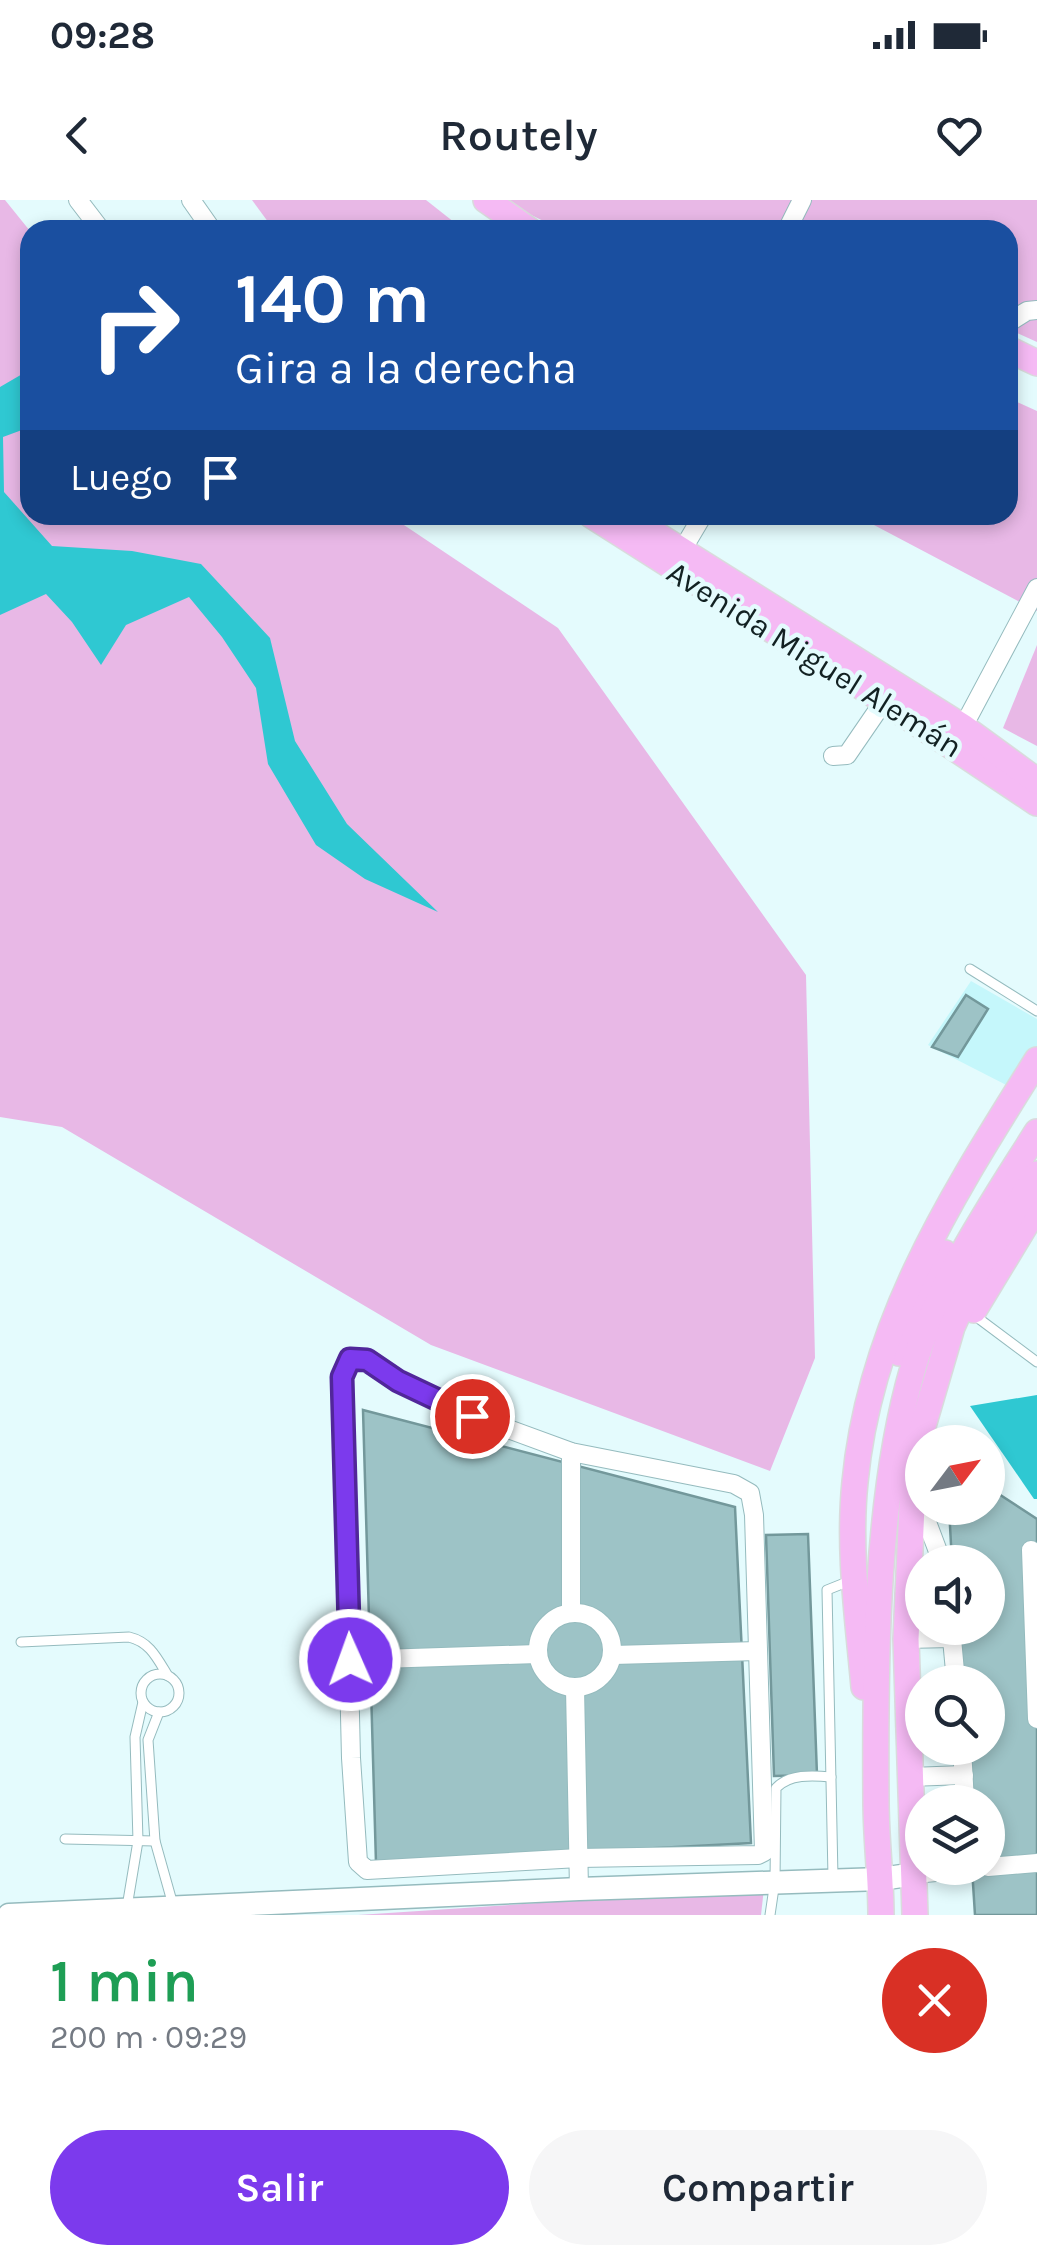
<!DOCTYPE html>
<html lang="es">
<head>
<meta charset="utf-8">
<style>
  body { margin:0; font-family:Karla,sans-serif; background:#f6f6f7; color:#1f2937; height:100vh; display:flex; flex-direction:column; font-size:38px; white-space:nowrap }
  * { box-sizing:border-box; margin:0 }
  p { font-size:32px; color:#747a83 }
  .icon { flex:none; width:55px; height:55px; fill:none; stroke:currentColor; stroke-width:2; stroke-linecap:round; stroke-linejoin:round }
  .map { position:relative; height:1715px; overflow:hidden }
  .sheet { display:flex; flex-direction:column; background:#fff; flex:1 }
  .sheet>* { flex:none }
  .hud { position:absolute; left:20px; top:20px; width:998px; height:305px; border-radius:30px; box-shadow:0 5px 15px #0003; background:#1a4fa0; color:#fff; overflow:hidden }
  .needle { width:65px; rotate:58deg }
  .fabs { position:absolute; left:905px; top:1225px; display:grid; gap:20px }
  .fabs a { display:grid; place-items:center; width:100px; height:100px; border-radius:50%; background:#fff; box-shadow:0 5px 15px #0003; font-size:50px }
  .pin { position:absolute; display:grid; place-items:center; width:85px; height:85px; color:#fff; margin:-42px; border:5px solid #fff; border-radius:50%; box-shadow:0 2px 10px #0007 }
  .me { position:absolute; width:110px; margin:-55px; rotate:358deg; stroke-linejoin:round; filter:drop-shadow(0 0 8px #0008) }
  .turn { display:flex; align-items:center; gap:35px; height:210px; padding:0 50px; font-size:45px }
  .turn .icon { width:130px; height:130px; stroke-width:2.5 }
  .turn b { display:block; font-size:70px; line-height:85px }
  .then { display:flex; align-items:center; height:95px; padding:0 50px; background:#0003; gap:20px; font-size:38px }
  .round { display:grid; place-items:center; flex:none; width:105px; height:105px; border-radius:52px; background:#f6f6f7 }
  .overview { display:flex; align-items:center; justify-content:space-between; height:170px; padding:0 50px }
  h1 { font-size:60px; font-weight:600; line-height:75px; color:#1e9e55 }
  .cta { display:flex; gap:20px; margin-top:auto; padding:20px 50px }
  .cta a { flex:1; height:115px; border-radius:60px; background:#7c3aed; color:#fff; font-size:40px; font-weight:600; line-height:115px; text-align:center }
  .cta a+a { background:#f6f6f7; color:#1f2937 }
  .status { display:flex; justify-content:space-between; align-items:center; height:70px; padding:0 50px; background:#fff; direction:ltr }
  .status svg { height:28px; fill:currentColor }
  header { display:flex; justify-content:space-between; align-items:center; height:130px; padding:0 50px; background:#fff; font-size:45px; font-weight:600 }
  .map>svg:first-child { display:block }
</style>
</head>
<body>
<div class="status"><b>09:28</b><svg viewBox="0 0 49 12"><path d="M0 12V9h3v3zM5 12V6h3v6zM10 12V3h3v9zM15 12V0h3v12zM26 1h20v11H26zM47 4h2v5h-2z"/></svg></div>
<header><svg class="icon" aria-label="back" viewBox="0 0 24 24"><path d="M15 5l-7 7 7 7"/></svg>Routely<svg class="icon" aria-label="heart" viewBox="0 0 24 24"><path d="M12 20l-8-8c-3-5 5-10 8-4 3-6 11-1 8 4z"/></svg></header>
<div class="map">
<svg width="1037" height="1715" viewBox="0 0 1037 1715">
  <rect width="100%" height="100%" fill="#e4fbfd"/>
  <polygon fill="#c5f7fb" points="971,781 1037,819 1037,852 1018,891 928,845"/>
  <g fill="#e8b8e6">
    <polygon points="0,0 5,0 30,31 30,315 389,315 558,428 806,775 815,1158 770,1271 431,1145 62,927 0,917"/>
    <polygon points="252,0 426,0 464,30 274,30"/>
    <polygon points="500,0 1037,0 1037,142 1008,129 1008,30 562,30"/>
    <polygon points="1008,198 1037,211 1037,411 855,315 1008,315"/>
    <polygon points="1037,445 1037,546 1003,528"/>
    <polygon points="764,1688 761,1715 358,1715"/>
  </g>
  <g fill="#2fc8d2">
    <polygon points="24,173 30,174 30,227 3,237 4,292 52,346 132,351 201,364 270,438 295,541 347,624 438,712 365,679 316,645 268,564 256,488 222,437 189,397 126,425 101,465 72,422 46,394 0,415 0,187"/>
    <polygon points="1037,1195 1037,1299 1034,1299 970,1206"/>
  </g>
  <g fill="#9dc3c6" stroke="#73989b" stroke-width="2.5">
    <polygon points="966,795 988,809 958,857 932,847"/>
    <polygon points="363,1210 735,1307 751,1643 376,1663"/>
    <polygon points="988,1287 1037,1319 1037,1715 975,1715 972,1668 988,1668 988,1602 967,1602 964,1548 988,1548 988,1482 960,1482 956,1428 988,1428 988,1362 952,1362 949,1308 988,1308"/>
    <polygon points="808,1334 817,1575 774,1576 766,1335"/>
  </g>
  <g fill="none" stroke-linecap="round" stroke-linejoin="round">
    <g stroke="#95bbbe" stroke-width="11">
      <g id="service">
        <polyline points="970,769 1037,811"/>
        <polyline points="974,1115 1037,1162"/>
        <path d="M21,1442l108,-5c21,5 28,21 39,39"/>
        <circle cx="160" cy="1493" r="19"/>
        <polyline points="159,1512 148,1540 155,1641 173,1705"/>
        <polyline points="65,1639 155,1641"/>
        <polyline points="833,1677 827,1390 852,1380"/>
        <polyline points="127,1707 138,1641 135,1537 143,1502"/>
        <path d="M770,1715l5,-34 1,-93c13,-14 36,-13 55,-11"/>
      </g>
    </g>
    <g stroke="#95bbbe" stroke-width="20">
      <g id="minor">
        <polyline points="78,0 101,30"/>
        <polyline points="191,0 212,30"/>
        <polyline points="787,30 802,0"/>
        <polyline points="1008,123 1027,111 1037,110"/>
        <polyline points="681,352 703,315"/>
        <polyline points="963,527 1037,388"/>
        <polyline points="833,556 847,555 884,501"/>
        <polygon points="350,1159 367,1159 398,1181 473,1216 571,1252 734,1284 750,1293 754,1315 764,1652 758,1655 579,1658 367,1670 358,1662 351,1558 342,1177"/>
        <polyline points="916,1293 942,1362"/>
        <polyline points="1031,1350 1037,1519"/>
        <polyline points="571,1412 571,1252"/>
        <circle cx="575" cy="1450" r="37"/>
        <polyline points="951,1428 956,1482"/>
        <polyline points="906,1439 952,1438"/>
        <polyline points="613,1455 758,1451"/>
        <polyline points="350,1460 537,1454"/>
        <polyline points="575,1488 579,1689"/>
        <polyline points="962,1548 965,1602"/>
        <polyline points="910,1577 964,1575"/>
        <polyline points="988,1667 1037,1663"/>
        <polyline points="915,1674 977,1668"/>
      </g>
    </g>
    <g stroke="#95bbbe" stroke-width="25">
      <polyline id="secondary" points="9,1715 579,1689 881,1679 915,1674"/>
    </g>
    <g stroke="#d9dbdc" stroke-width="28">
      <g id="primary">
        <polyline points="486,0 529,30"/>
        <polyline points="1008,149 1037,163"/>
        <polyline points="591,315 884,501 1037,603"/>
        <polyline points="625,315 963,527 1037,581"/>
        <polyline points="974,1110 1037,1006"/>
        <polyline points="899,1153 945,1053"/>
        <path d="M864,1487c-6,-68 -16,-137 -9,-205 15,-161 99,-289 182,-422"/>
        <path d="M881,1715c0,-38 -5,-76 -5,-114 -1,-136 -1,-303 37,-433 25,-86 77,-161 124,-236"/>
        <polyline points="915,1715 906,1439 913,1284 923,1226 952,1127 979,1067 1037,974"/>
      </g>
    </g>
    <use href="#service" stroke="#fff" stroke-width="9"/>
    <use href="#minor" stroke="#fff" stroke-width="18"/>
    <use href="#secondary" stroke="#fff" stroke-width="22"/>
    <use href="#primary" stroke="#f5baf4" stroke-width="25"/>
  </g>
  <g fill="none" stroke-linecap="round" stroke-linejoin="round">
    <g stroke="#51269a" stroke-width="25">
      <polyline id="route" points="350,1460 342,1177 350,1159 367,1160 398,1181 472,1216"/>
    </g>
    <use href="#route" stroke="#7c3aed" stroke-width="18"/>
  </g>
  <g text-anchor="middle" stroke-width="9" stroke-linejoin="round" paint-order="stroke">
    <g font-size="32" fill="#122122" stroke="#e4fbfd">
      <text transform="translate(815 459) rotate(32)" y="11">Avenida Miguel Alemán</text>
    </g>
  </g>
</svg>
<div class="fabs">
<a><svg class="needle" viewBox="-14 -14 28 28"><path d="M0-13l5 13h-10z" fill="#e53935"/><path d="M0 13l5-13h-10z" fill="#747a83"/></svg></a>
<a><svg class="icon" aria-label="sound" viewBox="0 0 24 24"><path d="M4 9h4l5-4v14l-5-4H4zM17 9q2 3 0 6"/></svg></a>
<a><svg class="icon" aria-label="search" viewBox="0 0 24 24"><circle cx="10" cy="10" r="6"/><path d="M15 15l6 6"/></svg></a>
<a><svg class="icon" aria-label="layers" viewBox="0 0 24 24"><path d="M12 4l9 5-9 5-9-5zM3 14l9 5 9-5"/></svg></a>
</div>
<div class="pin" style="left:472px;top:1216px;background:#d93025"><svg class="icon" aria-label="arrive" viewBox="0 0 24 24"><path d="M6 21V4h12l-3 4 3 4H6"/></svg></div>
<svg class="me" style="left:350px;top:1460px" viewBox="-20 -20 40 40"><circle r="17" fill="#7c3aed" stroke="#fff" stroke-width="3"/><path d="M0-11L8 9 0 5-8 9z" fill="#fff"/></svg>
<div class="hud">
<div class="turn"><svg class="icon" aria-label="right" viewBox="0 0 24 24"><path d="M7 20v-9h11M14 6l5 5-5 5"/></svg><div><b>140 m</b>Gira a la derecha</div></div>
<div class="then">Luego<svg class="icon" aria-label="arrive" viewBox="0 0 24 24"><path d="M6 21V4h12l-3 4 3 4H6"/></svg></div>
</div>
</div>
<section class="sheet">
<div class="overview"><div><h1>1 min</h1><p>200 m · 09:29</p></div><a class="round" style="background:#d93025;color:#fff"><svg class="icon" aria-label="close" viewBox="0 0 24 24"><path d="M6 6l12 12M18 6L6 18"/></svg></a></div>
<div class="cta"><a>Salir</a><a>Compartir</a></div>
</section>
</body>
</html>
